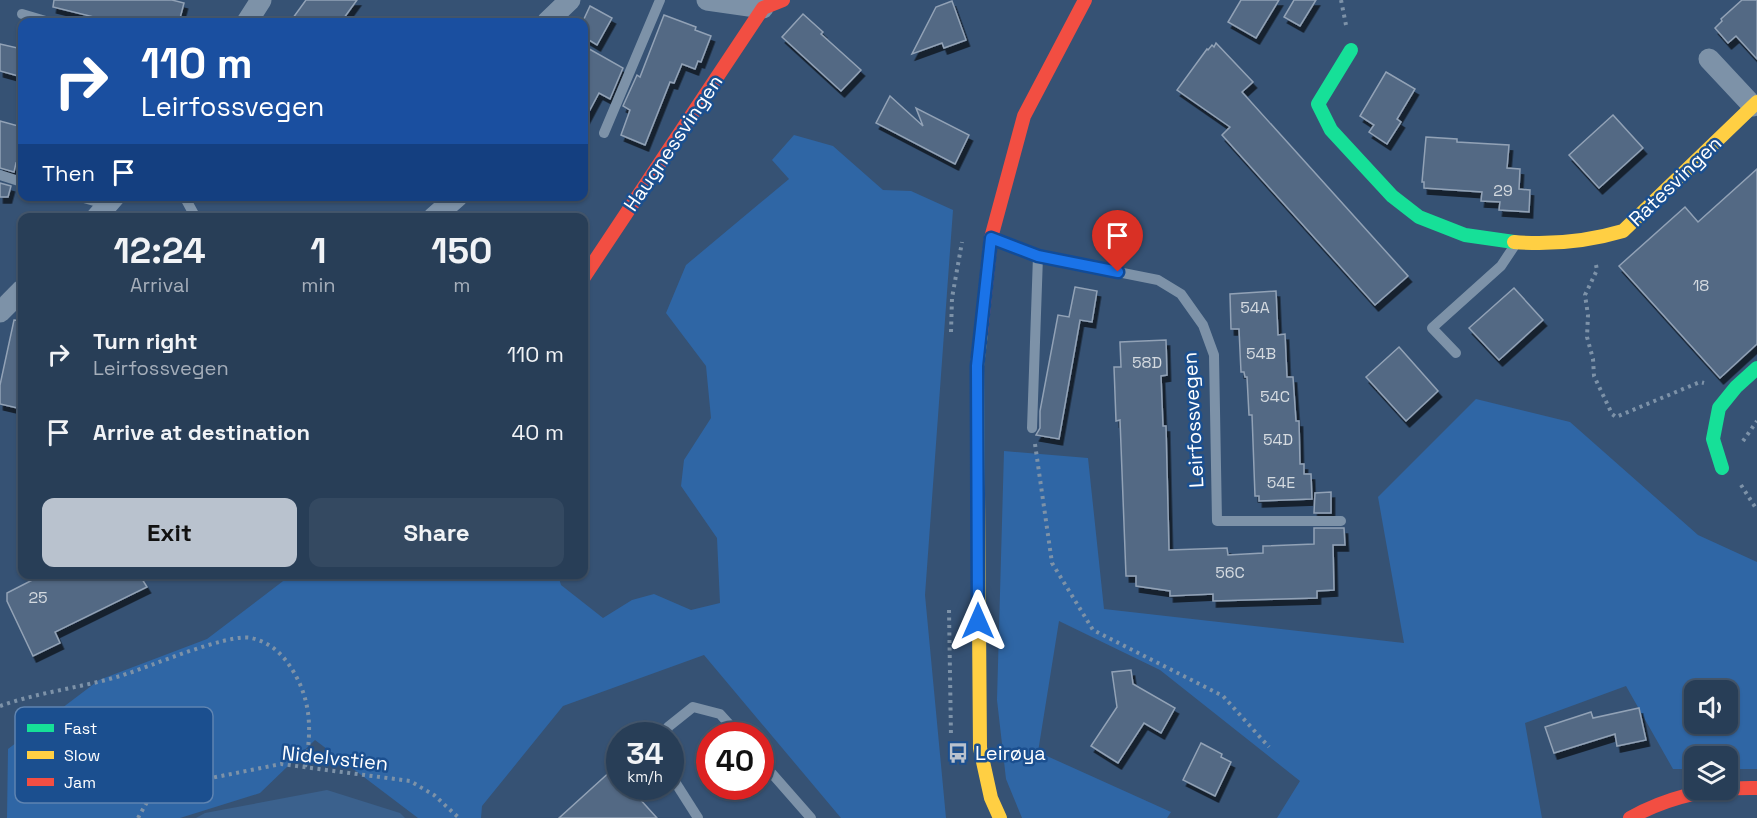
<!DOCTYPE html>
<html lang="en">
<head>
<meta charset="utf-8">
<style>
  body { margin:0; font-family:"Space Grotesk",sans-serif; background:#344961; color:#f1f3f6; height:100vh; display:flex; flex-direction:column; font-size:22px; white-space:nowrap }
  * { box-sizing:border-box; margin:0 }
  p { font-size:20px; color:#a5aeba }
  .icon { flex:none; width:33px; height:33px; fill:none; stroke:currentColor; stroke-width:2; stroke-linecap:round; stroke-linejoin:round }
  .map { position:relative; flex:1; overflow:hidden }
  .sheet { position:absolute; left:18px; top:213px; width:570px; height:366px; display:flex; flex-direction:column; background:#283e57; border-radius:12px; box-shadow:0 2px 4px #0004,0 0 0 2px #44576d }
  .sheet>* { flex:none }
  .hud { position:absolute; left:18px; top:18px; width:570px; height:183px; border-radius:12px; box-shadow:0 2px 4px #0004,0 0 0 2px #44576d; background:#1a4fa0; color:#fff; overflow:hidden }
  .buttons { position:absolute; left:1684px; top:680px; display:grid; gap:12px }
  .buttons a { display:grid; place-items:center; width:54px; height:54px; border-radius:12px; background:#283e57; box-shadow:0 2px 4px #0004,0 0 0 2px #44576d; font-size:30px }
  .speed { position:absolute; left:606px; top:722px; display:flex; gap:12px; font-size:30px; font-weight:700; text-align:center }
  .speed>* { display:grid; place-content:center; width:78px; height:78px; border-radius:50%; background:#283e57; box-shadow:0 2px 4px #0004,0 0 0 2px #44576d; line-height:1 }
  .speed small { font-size:15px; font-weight:400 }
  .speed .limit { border:9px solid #d22; background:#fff; color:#111 }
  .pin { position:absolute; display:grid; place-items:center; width:51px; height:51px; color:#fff; margin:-62px -26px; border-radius:50% 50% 50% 0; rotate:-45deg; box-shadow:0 0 6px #0007 }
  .pin .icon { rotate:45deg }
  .me { position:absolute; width:66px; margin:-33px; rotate:0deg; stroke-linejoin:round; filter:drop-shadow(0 0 4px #0008) }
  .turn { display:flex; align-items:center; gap:21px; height:126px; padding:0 24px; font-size:27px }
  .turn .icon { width:78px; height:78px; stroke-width:2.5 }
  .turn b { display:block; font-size:42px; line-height:51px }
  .then { display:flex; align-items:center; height:57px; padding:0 24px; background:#0003; gap:12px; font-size:22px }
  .eta { display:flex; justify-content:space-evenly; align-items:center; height:102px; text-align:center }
  .eta b { font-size:36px; font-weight:700; line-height:42px }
  .primary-button { display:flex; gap:12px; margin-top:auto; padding:12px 24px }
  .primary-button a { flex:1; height:69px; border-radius:12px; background:#b9c2ce; color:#111; font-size:24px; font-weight:700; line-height:69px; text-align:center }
  .primary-button a+a { background:#344961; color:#f1f3f6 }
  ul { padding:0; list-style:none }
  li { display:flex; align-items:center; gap:18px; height:78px; padding:0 24px }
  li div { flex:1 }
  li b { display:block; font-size:22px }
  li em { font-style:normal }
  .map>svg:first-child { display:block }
</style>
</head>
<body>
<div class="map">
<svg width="1757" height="818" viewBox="0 0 1757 818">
  <defs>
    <filter id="shadow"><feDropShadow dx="3.5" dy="6" stdDeviation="0" flood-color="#0009"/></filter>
  </defs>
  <rect width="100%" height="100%" fill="#365274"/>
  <g fill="#2f66a5" fill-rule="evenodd">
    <polygon points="794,135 833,146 883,190 911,191 953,210 925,595 946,818 841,818 704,655 563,706 482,806 481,818 418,818 315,740 260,793 180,818 7,818 8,749 99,680 207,639 291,575 558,575 561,585 603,618 632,600 654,594 691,610 720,603 717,538 681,486 684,460 711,418 706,366 666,313 686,265 789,179 772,160"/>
    <path d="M1476,399l94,23 128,113 59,27v207h-29v-13h-33v13h-22l-47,-83 -101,37 17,95h-265l23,-37 -140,-111 -101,-49 -21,131 133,60 -4,6h-145l-16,-39 -9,-79 7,-249 84,7 16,151 300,34 -26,-146zM1695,690h33v33h-33z"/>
  </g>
  <polygon fill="#3b618d" points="327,790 400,813 405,818 196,818 205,813"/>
  <g fill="#526984" stroke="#92a2b6" stroke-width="1.5" filter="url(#shadow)">
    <polygon points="54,0 172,0 184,3 179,22 114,22 53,7"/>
    <polygon points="306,0 357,0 341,22 290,22"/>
    <polygon points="1241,0 1279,0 1256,38 1228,22"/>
    <polygon points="1294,0 1316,0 1300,26 1284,17"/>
    <polygon points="1742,0 1757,0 1757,59 1736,36 1728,43 1715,28 1722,21 1721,19"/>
    <polygon points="952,1 966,40 944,48 942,43 912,54 936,7"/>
    <polygon points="590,6 612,18 597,45 584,37 584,19"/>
    <polygon points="803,14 823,32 821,34 861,70 841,91 782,37"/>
    <polygon points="664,15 696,27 695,30 711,36 701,62 698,61 695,69 682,64 674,83 670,82 645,145 621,135 630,110 623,106 637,75 640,77"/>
    <polygon points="1216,43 1253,82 1242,92 1408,276 1375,305 1222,135 1230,127 1177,90 1207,49 1208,50 1212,45 1214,47"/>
    <polygon points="0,44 22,49 22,77 0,71"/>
    <polygon points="584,46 623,68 610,99 599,93 584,121"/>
    <polygon points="1386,72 1415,89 1397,119 1401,122 1387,144 1369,132 1374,125 1360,116"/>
    <polygon points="890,96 923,126 916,108 969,135 955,164 876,123"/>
    <polygon points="1613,115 1643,148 1599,188 1569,155"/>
    <polygon points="0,121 22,127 22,165 16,163 14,172 0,168"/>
    <polygon points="1426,137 1457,139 1457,142 1509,145 1507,168 1520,169 1519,189 1530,190 1529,212 1499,210 1500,202 1481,201 1482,192 1424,188 1424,182 1422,182"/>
    <polygon points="1757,169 1757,344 1720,378 1619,266 1685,207 1698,222"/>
    <polygon points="0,183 11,186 8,197 0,197"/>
    <polygon points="1075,287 1097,291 1092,322 1080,320 1059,439 1036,435 1040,428 1040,411 1058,315 1069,317"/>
    <polygon points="1514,288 1543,320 1499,360 1469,328"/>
    <polygon points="1276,291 1278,335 1285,334 1287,377 1293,377 1296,421 1299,421 1300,464 1304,464 1304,474 1311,474 1312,499 1259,501 1259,496 1255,496 1252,415 1249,415 1247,377 1245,377 1244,372 1241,372 1239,329 1231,329 1230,294"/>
    <polygon points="14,320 22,321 22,409 0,404 0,385"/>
    <polygon points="1166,340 1167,375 1161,376 1163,426 1166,426 1169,550 1227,548 1228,555 1263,553 1263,546 1314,544 1314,528 1344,528 1345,545 1333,545 1334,590 1317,591 1317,598 1213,601 1213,594 1170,596 1170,591 1136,586 1136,576 1126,576 1120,420 1116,421 1114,367 1121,367 1120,342"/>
    <polygon points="1399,347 1438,391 1406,421 1366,377"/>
    <polygon points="1331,492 1331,513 1314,513 1315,493"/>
    <polygon points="44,574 139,574 147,587 55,632 60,643 33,656 7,601 7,593"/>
    <polygon points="1131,670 1133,684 1175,708 1161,733 1144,723 1118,763 1091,746 1117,707 1112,672"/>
    <polygon points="1639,708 1646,740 1617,746 1615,734 1554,753 1545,727 1591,712 1593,718"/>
    <polygon points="1201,743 1222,754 1221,757 1231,762 1215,796 1183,780"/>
    <polygon points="613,769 620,777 620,786 628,786 657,818 559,818"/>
  </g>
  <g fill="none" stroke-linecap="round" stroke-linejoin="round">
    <g stroke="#7d92a8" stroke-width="4" stroke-dasharray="3 4.5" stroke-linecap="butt">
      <polyline points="1341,0 1346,25"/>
      <polyline points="1596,265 1597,270 1585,295 1588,315 1587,337 1593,359 1594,376 1612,414 1616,417 1700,382 1704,383"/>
      <polyline points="951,332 952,298 962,242"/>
      <polyline points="1743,441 1757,421"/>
      <polyline points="1035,444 1052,563 1093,630 1223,696 1269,747"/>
      <polyline points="1741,485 1757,510"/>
      <polyline points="949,610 951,737"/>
      <path d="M0,706c39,-14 80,-18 120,-30 27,-8 107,-43 131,-38 23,5 36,21 46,40 15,29 14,58 8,89"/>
      <polyline points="138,818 147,802 201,780 281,764 410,781 434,795 459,818"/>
    </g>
    <g stroke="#7d92a8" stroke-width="10">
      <polyline points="22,14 49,22"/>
      <polyline points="604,133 660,0"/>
      <polyline points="0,175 22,182"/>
      <polyline points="77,196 108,205"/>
      <polyline points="184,196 196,218"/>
      <polyline points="994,239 1038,256 1158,280 1181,294 1203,325 1214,355 1217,521 1341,521"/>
      <polyline points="1456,353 1432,328 1501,266 1515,245"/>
      <polyline points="1032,428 1038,256"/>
      <polyline points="666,735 668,727 693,707 720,714 739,735"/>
      <polyline points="760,760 811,818"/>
      <polyline points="670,774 698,818"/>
    </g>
    <g stroke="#7d92a8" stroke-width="21">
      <polyline points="707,0 763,8"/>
      <polyline points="247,22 261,0"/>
      <polyline points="547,22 570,0"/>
      <polyline points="1709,59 1753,106"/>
      <polyline points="96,218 115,196"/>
      <polyline points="433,218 458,196"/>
      <polyline points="0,312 22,290"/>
    </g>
    <g stroke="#16e098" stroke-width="14">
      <polyline points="1351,50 1318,104 1331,130 1392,196 1419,217 1465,235 1514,242"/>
      <polyline points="1722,468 1713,439 1719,408 1736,387 1757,368"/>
    </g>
    <g stroke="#ffcf43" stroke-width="14">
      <path d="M1514,242c38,3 72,0 109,-11l134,-129"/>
      <polyline points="981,333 977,366 980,748 991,798 1000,818"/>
    </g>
    <g stroke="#f24e42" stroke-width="14">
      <polyline points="584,277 763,8 783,0"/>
      <polyline points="981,333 991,238 1024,116 1085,0"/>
      <path d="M1630,818c39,-22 82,-31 127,-30"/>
    </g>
  </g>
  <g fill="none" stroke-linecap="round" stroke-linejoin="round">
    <g stroke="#114b97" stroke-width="15">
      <polyline id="route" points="978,621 977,366 991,238 1038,256 1118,272"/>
    </g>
    <use href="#route" stroke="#1a73e8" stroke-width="10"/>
  </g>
  <defs>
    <g id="bus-bare" transform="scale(1.62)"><path d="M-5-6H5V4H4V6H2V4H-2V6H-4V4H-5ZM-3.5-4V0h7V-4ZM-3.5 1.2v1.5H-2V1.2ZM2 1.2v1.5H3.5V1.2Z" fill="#b9c2ce" stroke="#1b4f8f" stroke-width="2.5" paint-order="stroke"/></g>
  </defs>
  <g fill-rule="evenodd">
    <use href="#bus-bare" x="958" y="753"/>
  </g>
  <g text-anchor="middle" stroke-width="5" stroke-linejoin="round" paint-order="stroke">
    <g font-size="16" fill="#d4dae0">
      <text x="1503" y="196">29</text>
      <text x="1701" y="291">18</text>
      <text x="1255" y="313">54A</text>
      <text x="1261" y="359">54B</text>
      <text x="1147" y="368">58D</text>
      <text x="1275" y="402">54C</text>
      <text x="1278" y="445">54D</text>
      <text x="1281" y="488">54E</text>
      <text x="1230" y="578">56C</text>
      <text x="38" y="603">25</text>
    </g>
    <g font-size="20" fill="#fff" stroke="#1b4f8f">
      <text transform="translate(673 143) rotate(-56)" y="7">Haugnessvingen</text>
      <text transform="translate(1675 181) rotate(-44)" y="7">Ratesvingen</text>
      <text transform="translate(1193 420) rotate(-93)" y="7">Leirfossvegen</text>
      <text transform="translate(335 758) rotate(6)" y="7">Nidelvstien</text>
    </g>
    <g font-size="20" fill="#fff" stroke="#1b4f8f" text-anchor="start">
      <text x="975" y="760">Leirøya</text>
    </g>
  </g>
  <rect x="15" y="707" width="198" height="96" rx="9" fill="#1b4f8f" stroke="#5f84b1" stroke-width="1.5"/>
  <rect x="27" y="724" width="27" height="8" fill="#16e098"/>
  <rect x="27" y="751" width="27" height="8" fill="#ffcf43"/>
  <rect x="27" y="778" width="27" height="8" fill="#f24e42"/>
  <g font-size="16" fill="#fff">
    <text x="64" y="734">Fast</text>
    <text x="64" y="761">Slow</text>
    <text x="64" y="788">Jam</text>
  </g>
</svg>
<div class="buttons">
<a><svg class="icon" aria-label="sound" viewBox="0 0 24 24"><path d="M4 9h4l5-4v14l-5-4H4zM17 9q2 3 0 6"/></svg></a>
<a><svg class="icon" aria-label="layers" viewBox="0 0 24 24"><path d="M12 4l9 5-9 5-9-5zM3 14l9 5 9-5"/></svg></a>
</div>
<div class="speed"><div>34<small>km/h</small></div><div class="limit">40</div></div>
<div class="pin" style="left:1118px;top:272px;background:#d93025"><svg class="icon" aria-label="arrive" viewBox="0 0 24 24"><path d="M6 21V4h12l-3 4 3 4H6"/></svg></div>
<svg class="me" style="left:978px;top:621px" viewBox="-20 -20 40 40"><path d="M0-17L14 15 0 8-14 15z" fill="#1a73e8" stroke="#fff" stroke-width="4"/></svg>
<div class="hud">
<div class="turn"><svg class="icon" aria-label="right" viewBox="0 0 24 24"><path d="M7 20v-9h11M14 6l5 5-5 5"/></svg><div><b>110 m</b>Leirfossvegen</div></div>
<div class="then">Then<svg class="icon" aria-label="arrive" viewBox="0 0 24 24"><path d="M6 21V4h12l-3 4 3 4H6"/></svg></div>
</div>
<section class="sheet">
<div class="eta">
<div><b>12:24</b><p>Arrival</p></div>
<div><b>1</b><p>min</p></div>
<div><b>150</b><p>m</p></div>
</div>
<ul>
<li><svg class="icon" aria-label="right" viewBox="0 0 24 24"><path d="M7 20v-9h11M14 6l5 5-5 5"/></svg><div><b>Turn right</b><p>Leirfossvegen</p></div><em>110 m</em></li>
<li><svg class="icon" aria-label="arrive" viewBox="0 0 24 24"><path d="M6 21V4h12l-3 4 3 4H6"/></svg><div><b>Arrive at destination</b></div><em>40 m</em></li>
</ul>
<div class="primary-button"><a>Exit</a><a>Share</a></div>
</section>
</div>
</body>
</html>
